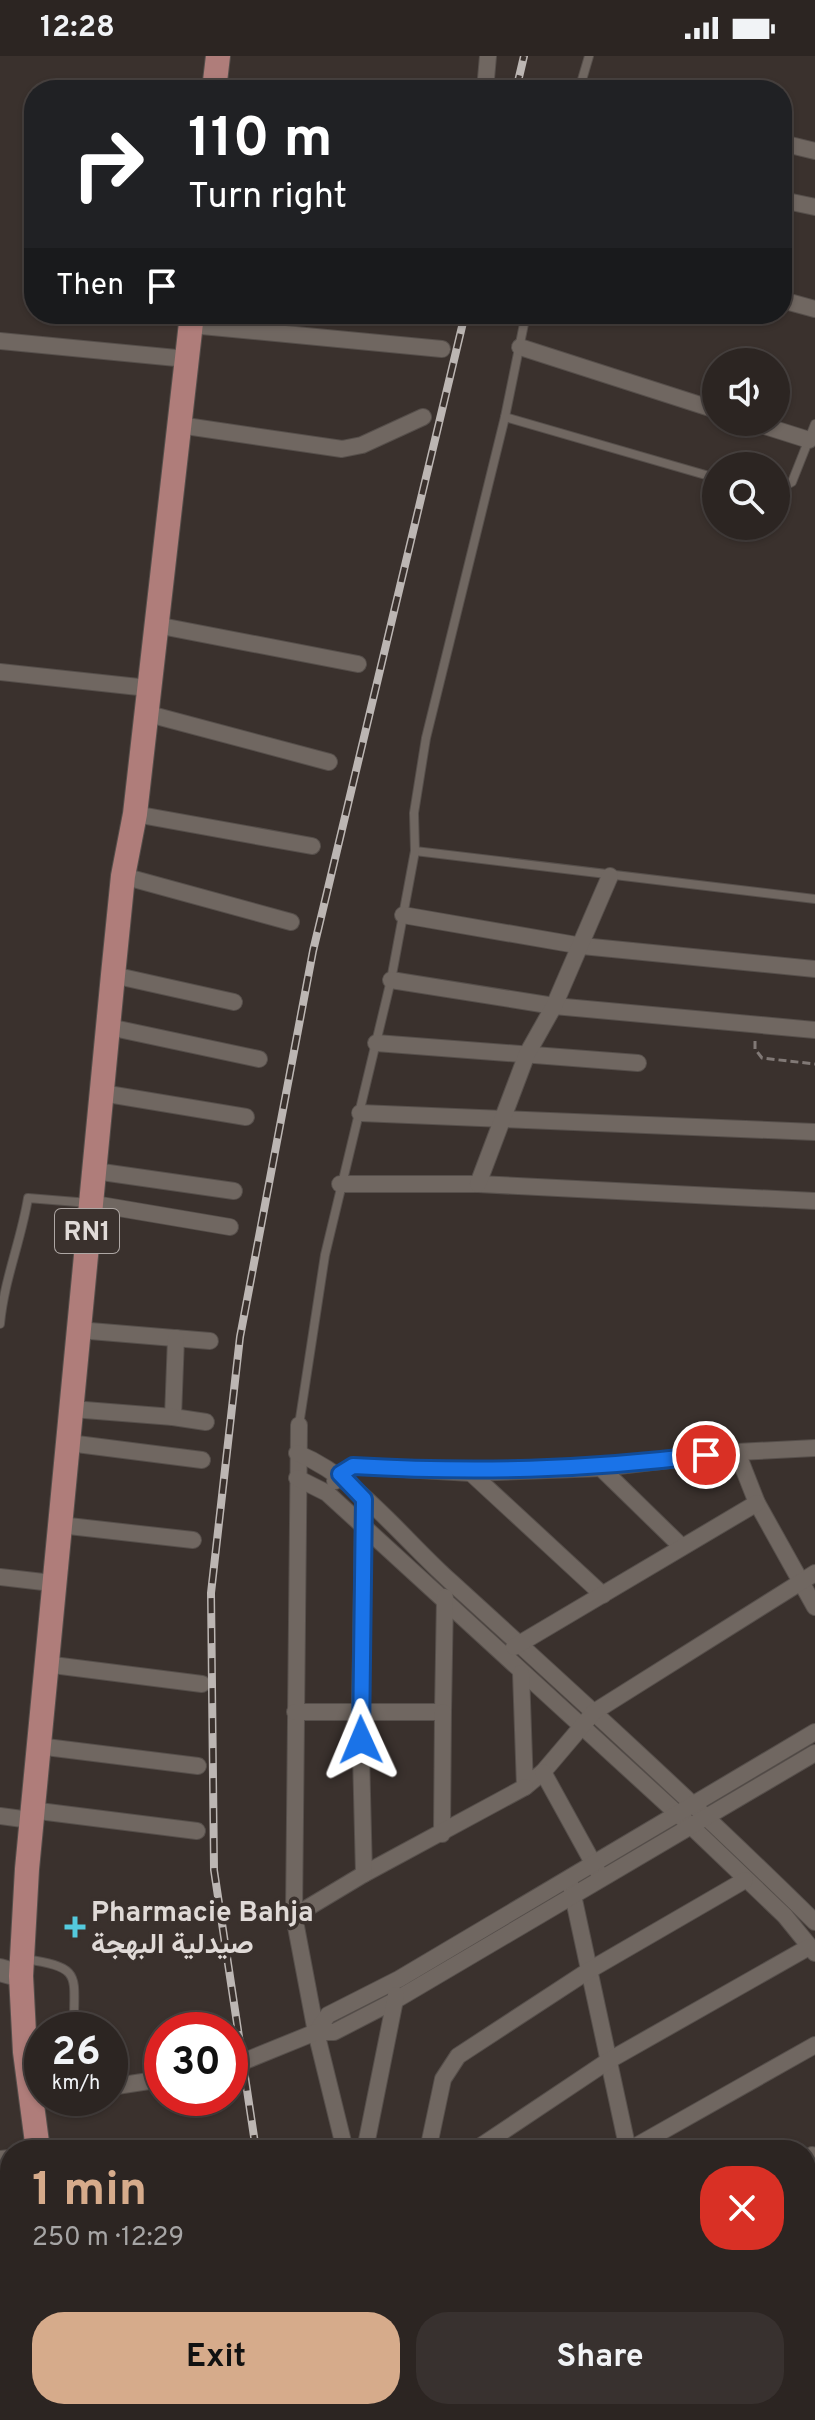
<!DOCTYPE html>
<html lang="en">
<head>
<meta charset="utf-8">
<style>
  body { margin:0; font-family:Overpass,Vazirmatn,sans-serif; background:#38312f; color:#f1f3f6; height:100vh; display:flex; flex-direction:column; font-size:30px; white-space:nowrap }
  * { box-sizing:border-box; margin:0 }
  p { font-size:26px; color:#a6a5a5 }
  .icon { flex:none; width:44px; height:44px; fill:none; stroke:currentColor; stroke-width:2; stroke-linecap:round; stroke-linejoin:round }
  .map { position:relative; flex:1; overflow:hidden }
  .side { position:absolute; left:0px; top:2084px; width:816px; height:280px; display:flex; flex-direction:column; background:#2c2522; border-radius:32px 32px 0 0; box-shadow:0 2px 6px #0004,0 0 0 2px #484240 }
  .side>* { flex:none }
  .hud { position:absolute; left:24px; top:24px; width:768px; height:244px; border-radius:32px; box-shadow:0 2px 6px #0004,0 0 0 2px #484240; background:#202124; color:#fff; overflow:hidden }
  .buttons { position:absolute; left:702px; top:292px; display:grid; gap:16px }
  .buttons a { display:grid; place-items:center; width:88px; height:88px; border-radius:50%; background:#2c2522; box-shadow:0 2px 6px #0004,0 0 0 2px #484240; font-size:40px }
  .speed { position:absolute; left:24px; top:1956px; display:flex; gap:16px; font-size:40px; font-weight:700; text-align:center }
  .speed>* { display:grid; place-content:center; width:104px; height:104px; border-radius:50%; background:#2c2522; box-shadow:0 2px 6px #0004,0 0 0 2px #484240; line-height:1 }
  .speed small { font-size:20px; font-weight:400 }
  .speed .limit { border:12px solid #d22; background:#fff; color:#111 }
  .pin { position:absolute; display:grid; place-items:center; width:68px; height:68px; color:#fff; margin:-34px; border:4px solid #fff; border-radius:50%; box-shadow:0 2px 8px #0007 }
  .me { position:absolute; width:88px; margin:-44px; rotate:359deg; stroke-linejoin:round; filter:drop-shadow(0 0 6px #0008) }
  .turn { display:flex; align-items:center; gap:28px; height:168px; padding:0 32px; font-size:36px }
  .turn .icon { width:104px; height:104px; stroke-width:2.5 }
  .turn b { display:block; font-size:56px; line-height:68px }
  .then { display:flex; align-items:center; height:76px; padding:0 32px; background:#0003; gap:16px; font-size:30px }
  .round { display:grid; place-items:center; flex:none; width:84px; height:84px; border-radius:32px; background:#38312f }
  .summary { display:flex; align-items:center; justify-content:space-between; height:136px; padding:0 32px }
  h1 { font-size:48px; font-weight:700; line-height:60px; color:#d6ab8b }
  .button { display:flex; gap:16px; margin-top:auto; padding:16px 32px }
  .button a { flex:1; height:92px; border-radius:32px; background:#d6ab8b; color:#111; font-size:32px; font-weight:700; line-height:92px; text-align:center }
  .button a+a { background:#38312f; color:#f1f3f6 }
  .status { display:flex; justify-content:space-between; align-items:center; height:56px; padding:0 40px; background:#2c2522; direction:ltr }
  .status svg { height:22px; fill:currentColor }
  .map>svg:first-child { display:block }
</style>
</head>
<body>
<div class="status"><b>12:28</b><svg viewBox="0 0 49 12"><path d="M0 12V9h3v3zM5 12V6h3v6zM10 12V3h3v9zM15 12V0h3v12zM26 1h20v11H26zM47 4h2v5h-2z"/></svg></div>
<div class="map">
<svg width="815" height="2364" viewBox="0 0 815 2364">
  <rect width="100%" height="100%" fill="#3a312d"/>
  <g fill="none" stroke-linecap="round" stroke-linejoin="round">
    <g stroke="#564f4b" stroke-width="10">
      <g id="lane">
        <polyline points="579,34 589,0"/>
        <polyline points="505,361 716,422"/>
        <polyline points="776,435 792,426 815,368"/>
        <polyline points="415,795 815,843"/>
        <path d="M0,1268c4,-44 21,-83 28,-126l61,5"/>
        <polyline points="299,1369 325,1199 391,924 415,795 414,757 426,682 505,361 526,258"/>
        <path d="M25,1903c60,9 48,16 49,71"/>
      </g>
    </g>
    <g stroke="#564f4b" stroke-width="18">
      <g id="street">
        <polyline points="485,34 488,0"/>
        <polyline points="782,87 815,95"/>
        <polyline points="782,144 815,151"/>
        <polyline points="782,244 815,253"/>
        <polyline points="191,269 442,293"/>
        <polyline points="0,285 187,303"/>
        <polyline points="520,291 716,354"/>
        <polyline points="752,366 809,384"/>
        <polyline points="179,369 342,393 362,389 423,361"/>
        <polyline points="156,569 358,608"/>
        <polyline points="0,616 148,632"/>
        <polyline points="145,657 329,706"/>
        <polyline points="135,758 312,790"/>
        <polyline points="123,820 291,866"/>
        <polyline points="403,859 582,890 815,913"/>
        <polyline points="113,919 234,946"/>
        <polyline points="391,924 554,950 815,974"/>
        <polyline points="109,971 259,1003"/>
        <polyline points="376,987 638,1007"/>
        <polyline points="102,1037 246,1061"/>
        <polyline points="360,1057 815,1076"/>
        <polyline points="95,1115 234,1135"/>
        <polyline points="340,1128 478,1128 815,1145"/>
        <polyline points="478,1128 527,998 554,950 610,820"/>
        <polyline points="89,1147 230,1171"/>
        <polyline points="78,1274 210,1285"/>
        <polyline points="176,1282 173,1361 206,1366"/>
        <polyline points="72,1353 173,1361"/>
        <polyline points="299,1369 294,1860 316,1976 345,2094"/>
        <polyline points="69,1387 202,1404"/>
        <polyline points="737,1396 815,1392"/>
        <path d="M297,1397c61,25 104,84 153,128 123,112 246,224 365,341"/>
        <polyline points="601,1412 682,1491"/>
        <polyline points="471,1417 603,1539"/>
        <polyline points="297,1422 327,1437 692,1771 785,1860 815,1897"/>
        <polyline points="335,1425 353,1410 471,1417 601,1412 737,1396 757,1447 815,1551"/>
        <polyline points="60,1469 193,1484"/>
        <polyline points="0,1521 52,1527"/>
        <polyline points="514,1591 757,1447"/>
        <polyline points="45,1608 202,1628"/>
        <polyline points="521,1617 525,1731 543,1716 594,1656 815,1517"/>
        <polyline points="295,1656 443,1656 445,1541"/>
        <polyline points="38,1690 198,1710"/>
        <polyline points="543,1716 598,1816"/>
        <polyline points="31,1754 197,1775"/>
        <polyline points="0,1760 30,1764"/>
        <polyline points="442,1778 443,1656"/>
        <polyline points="364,1818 525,1731"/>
        <polyline points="571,1830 628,2094"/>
        <polyline points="294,1860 364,1818 360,1658 363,1469"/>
        <polyline points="316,1976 328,1959 399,1923 815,1676"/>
        <polyline points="230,2011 316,1976 334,1976 394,1945 815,1697"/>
        <polyline points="110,2031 162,2023"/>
        <polyline points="365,2094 396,1939"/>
        <polyline points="428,2094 443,2023 458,2000 588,1915 745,1824"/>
        <polyline points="475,2094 608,2005 809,1891"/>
        <polyline points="629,2094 815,1989"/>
        <polyline points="812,2099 815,2111"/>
        <polyline points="0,2103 10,2102"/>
        <polyline points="806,2341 815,2337"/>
        <polyline points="0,2347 10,2345"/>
        <polyline points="408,2354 410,2364"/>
        <polyline points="471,2354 474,2364"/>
        <polyline points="688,2354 691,2364"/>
        <polyline points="549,2364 564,2354"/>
        <polyline points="742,2364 773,2354"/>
      </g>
    </g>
    <g stroke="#564f4b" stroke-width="24">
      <polyline id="secondary" points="0,1914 21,1920"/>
    </g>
    <g stroke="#564f4b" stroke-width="26">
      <g id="primary">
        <polyline points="214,34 218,0"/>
        <polyline points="38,2094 25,1996 21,1920 27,1813 113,919 123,820 135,758 192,258"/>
        <polyline points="77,2354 78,2364"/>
      </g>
    </g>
    <polyline stroke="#817976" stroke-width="3" stroke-dasharray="8 4" stroke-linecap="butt" points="755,985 755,993 762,1002 815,1008"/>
    <use href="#lane" stroke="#706761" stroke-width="8"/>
    <use href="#street" stroke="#706761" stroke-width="16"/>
    <use href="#secondary" stroke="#706761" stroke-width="22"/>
    <use href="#primary" stroke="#af7d7a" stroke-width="24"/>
    <g stroke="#bcb6b3" stroke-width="8">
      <g id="rail">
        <polyline points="516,34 524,0"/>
        <polyline points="256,2094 214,1814 211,1537 240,1281 313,895 465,258"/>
        <polyline points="298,2354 299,2364"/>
      </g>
    </g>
    <use href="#rail" stroke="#3a312d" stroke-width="5" stroke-dasharray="15" stroke-linecap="butt"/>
  </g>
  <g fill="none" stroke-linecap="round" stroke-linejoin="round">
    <g stroke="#114b97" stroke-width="20">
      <path id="route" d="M361,1684l3,-241 -24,-25 13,-8c124,7 230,4 353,-11"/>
    </g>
    <use href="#route" stroke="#1a73e8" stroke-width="14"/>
  </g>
  <path fill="#54cadd" stroke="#3a312d" stroke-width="3" d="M71 1859h8v8h8v8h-8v8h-8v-8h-8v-8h8z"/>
  <g text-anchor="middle" stroke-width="7" stroke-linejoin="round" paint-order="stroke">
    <rect fill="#3a312d" stroke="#aea7a4" stroke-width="2" x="55" y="1153" width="64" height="44" rx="6"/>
    <g font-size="26" font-weight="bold" fill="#e0dad7">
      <text x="87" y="1184">RN1</text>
    </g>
    <g font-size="28" font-weight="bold" fill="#e0dad7" stroke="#3a312d" text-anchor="start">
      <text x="91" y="1865">Pharmacie Bahja<tspan x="91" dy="32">صيدلية البهجة</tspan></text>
    </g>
  </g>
</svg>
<div class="buttons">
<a><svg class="icon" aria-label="sound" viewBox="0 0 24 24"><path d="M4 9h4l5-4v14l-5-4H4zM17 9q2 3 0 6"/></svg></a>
<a><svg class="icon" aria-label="search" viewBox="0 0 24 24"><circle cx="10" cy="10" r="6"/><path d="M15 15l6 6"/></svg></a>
</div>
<div class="speed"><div>26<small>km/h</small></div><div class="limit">30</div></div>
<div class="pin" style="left:706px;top:1399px;background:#d93025"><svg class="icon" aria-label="arrive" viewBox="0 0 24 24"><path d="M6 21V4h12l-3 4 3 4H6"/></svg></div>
<svg class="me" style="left:361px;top:1684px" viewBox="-20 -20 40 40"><path d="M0-17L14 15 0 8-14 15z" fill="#1a73e8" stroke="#fff" stroke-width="4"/></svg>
<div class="hud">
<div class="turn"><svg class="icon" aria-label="right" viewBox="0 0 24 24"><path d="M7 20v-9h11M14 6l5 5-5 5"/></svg><div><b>110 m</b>Turn right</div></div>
<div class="then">Then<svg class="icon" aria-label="arrive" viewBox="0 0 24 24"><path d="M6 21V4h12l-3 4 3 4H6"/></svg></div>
</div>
<section class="side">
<div class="summary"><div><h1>1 min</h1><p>250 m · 12:29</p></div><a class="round" style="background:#d93025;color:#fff"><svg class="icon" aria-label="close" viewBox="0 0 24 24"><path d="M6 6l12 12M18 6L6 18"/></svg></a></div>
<div class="button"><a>Exit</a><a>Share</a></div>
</section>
</div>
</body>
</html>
